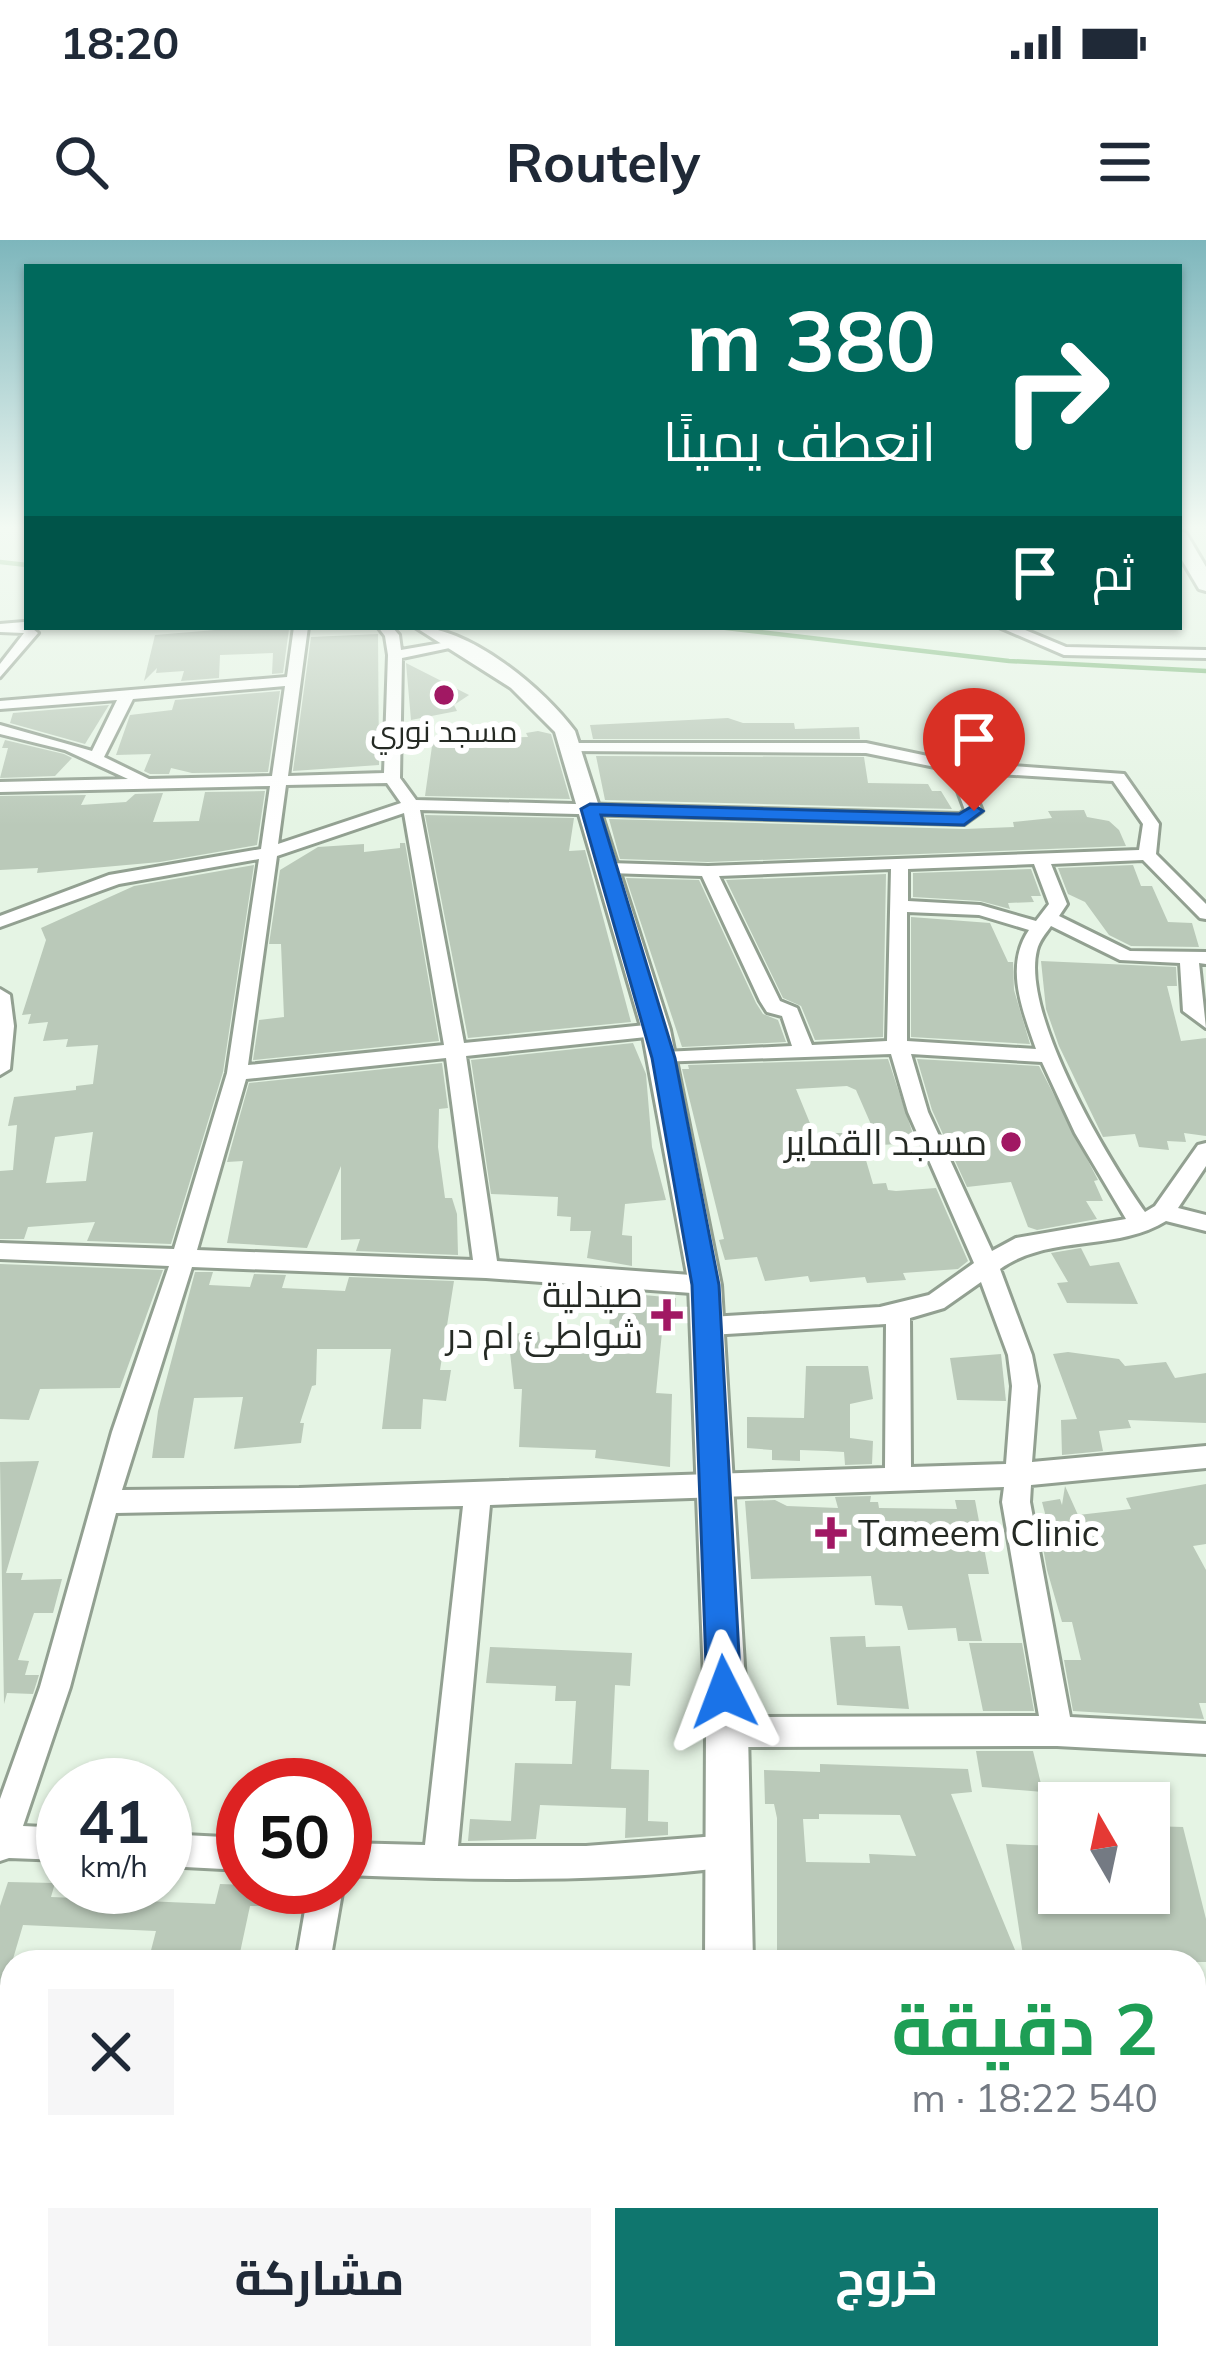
<!DOCTYPE html>
<html lang="ar">
<head>
<meta charset="utf-8">
<style>
  body { margin:0; font-family:Mulish,Cairo,sans-serif; background:#f6f6f7; color:#1f2937; direction:rtl; height:100vh; display:flex; flex-direction:column; font-size:45px; white-space:nowrap }
  * { box-sizing:border-box; margin:0 }
  p { font-size:39px; color:#747a83 }
  .icon { flex:none; width:66px; height:66px; fill:none; stroke:currentColor; stroke-width:2; stroke-linecap:round; stroke-linejoin:round }
  .map { position:relative; flex:1; overflow:hidden; direction:ltr }
  .sheet { position:absolute; left:0px; top:1710px; width:1206px; height:420px; display:flex; flex-direction:column; background:#fff; border-radius:36px 36px 0 0; box-shadow:0 3px 9px #0004; direction:rtl }
  .sheet>* { flex:none }
  .guide { position:absolute; left:24px; top:24px; width:1158px; height:366px; border-radius:0px; box-shadow:0 3px 9px #0004; direction:rtl; background:#00695c; color:#fff; overflow:hidden }
  .needle { width:78px; rotate:351deg }
  .controls { position:absolute; left:1038px; top:1542px; display:grid; gap:24px }
  .controls a { display:grid; place-items:center; width:132px; height:132px; border-radius:0px; background:#fff; box-shadow:0 3px 9px #0004; font-size:60px }
  .speed { position:absolute; left:36px; top:1518px; display:flex; gap:24px; font-size:60px; font-weight:700; text-align:center }
  .speed>* { display:grid; place-content:center; width:156px; height:156px; border-radius:50%; background:#fff; box-shadow:0 3px 9px #0004; line-height:1 }
  .speed small { font-size:30px; font-weight:400 }
  .speed .limit { border:18px solid #d22; background:#fff; color:#111 }
  .pin { position:absolute; display:grid; place-items:center; width:102px; height:102px; color:#fff; margin:-123px -51px; border-radius:50% 50% 50% 0; rotate:-45deg; box-shadow:0 0 12px #0007 }
  .pin .icon { rotate:45deg }
  .me { position:absolute; width:132px; margin:-66px; rotate:357deg; stroke-linejoin:round; filter:drop-shadow(0 0 9px #0008) }
  .turn { display:flex; align-items:center; gap:42px; height:252px; padding:0 48px; font-size:54px }
  .turn .icon { width:156px; height:156px; stroke-width:2.5 }
  .turn b { display:block; font-size:84px; line-height:102px }
  .then { display:flex; align-items:center; height:114px; padding:0 48px; background:#0003; gap:24px; font-size:45px }
  .round { display:grid; place-items:center; flex:none; width:126px; height:126px; border-radius:0px; background:#f6f6f7 }
  .headline { display:flex; align-items:center; justify-content:space-between; height:204px; padding:0 48px }
  h1 { font-size:72px; font-weight:700; line-height:90px; color:#1e9e55 }
  .action { display:flex; gap:24px; margin-top:auto; padding:24px 48px }
  .action a { flex:1; height:138px; border-radius:0px; background:#0f766e; color:#fff; font-size:48px; font-weight:700; line-height:138px; text-align:center }
  .action a+a { background:#f6f6f7; color:#1f2937 }
  .status { display:flex; justify-content:space-between; align-items:center; height:84px; padding:0 60px; background:#fff; direction:ltr }
  .status svg { height:33px; fill:currentColor }
  header { display:flex; justify-content:space-between; align-items:center; height:156px; padding:0 48px; background:#fff; font-size:54px; font-weight:700 }
  .map>svg:first-child { display:block }
</style>
</head>
<body>
<div class="status"><b>18:20</b><svg viewBox="0 0 49 12"><path d="M0 12V9h3v3zM5 12V6h3v6zM10 12V3h3v9zM15 12V0h3v12zM26 1h20v11H26zM47 4h2v5h-2z"/></svg></div>
<header><svg class="icon" aria-label="menu" viewBox="0 0 24 24"><path d="M4 6h16M4 12h16M4 18h16"/></svg>Routely<svg class="icon" aria-label="search" viewBox="0 0 24 24"><circle cx="10" cy="10" r="6"/><path d="M15 15l6 6"/></svg></header>
<div class="map">
<svg width="1206" height="2130" viewBox="0 0 1206 2130">
  <rect width="100%" height="100%" fill="#e5f4e4"/>
  <g fill="none" stroke-linecap="round" stroke-linejoin="round">
    <g stroke="#7db87b" stroke-width="4.5">
      <polyline points="0,322 27,325"/>
      <polyline points="718,387 1009,421 1206,431"/>
    </g>
  </g>
  <g fill="#bac9b9" fill-rule="evenodd">
    <polygon points="251,387 289,389 283,433 272,434 273,413 220,415 219,438 181,441 184,431 156,433 157,428 144,441 155,395"/>
    <polygon points="378,394 379,525 293,531 311,397"/>
    <polygon points="406,423 469,455 454,465 457,471 411,480"/>
    <polygon points="280,451 268,532 192,533 171,528 169,534 150,534 144,531 151,514 116,515 130,475 172,470 175,460"/>
    <polygon points="109,465 85,504 10,483 13,473"/>
    <polygon points="728,478 743,483 794,483 795,489 859,487 860,499 593,499 590,485"/>
    <polygon points="538,491 551,494 570,559 425,556 433,499 528,497 526,493"/>
    <polygon points="5,500 64,514 72,518 55,536 0,538 8,508 2,508"/>
    <polygon points="596,516 864,517 868,543 928,544 932,551 941,551 952,569 605,560"/>
    <polygon points="265,551 257,605 160,622 37,633 38,628 0,630 0,556 86,555 81,565 126,562 135,554 163,553 153,582 199,581 205,552"/>
    <polygon points="1084,570 1087,577 1109,581 1119,590 1126,606 708,622 620,619 609,579 964,589 1014,587 1013,582 1052,578 1048,571"/>
    <polygon points="425,575 574,578 569,611 585,610 631,782 468,798"/>
    <polygon points="400,603 405,603 439,801 253,820 259,780 284,777 281,704 269,704 280,630 318,607 364,604 364,612 400,608"/>
    <path d="M254,625l-31,207 -52,172 -84,-3 8,-19 -67,5 -4,12h-24v-68l13,-1 4,-45 -9,1 6,-29 62,-7v-4l17,-2 5,-39 -32,2 2,-8 -25,2 5,-19 -20,2 3,-10 -9,1 24,-75 -5,-12 93,-42zM93,892l-7,49 -40,2 9,-46z"/>
    <polygon points="1133,625 1141,646 1152,646 1168,682 1192,683 1199,707 1131,706 1109,695 1085,662 1068,654 1058,628"/>
    <polygon points="1031,629 1041,656 1031,656 1034,662 1008,663 1010,669 980,661 913,657 913,633"/>
    <polygon points="886,634 883,797 815,800 801,766 783,758 726,640"/>
    <polygon points="626,638 699,640 756,763 763,774 778,780 786,802 682,807"/>
    <polygon points="911,677 990,683 1008,722 1013,722 1014,750 1030,804 911,797"/>
    <polygon points="1041,721 1176,727 1177,746 1167,746 1181,801 1206,798 1206,896 1184,893 1186,902 1167,901 1169,910 1139,907 1135,894 1103,897 1059,806 1046,769"/>
    <polygon points="633,803 646,834 652,907 666,960 625,964 622,995 632,996 632,1026 587,1018 591,991 570,991 571,977 557,976 558,957 491,954 471,820"/>
    <polygon points="888,819 916,903 880,905 856,850 847,846 796,849 814,893 858,893 873,944 886,943 888,950 896,951 936,948 968,1021 958,1029 903,1033 906,1040 867,1043 865,1037 810,1042 808,1036 765,1041 757,1017 725,1020 719,1000 724,999 682,829 689,829 688,825"/>
    <polygon points="917,819 1039,826 1098,940 1094,941 1103,961 1086,961 1097,979 1037,990 1028,987 1011,942 967,947 932,870"/>
    <polygon points="442,823 448,868 439,869 438,907 445,958 452,958 457,974 458,1015 356,1011 360,999 341,1000 341,926 307,1008 227,1003 243,921 227,922 249,843"/>
    <polygon points="1081,1008 1090,1026 1119,1022 1138,1064 1067,1063 1057,1043 1068,1042 1051,1013"/>
    <polygon points="0,1024 163,1030 120,1148 40,1149 29,1180 0,1179"/>
    <polygon points="195,1032 213,1032 209,1045 250,1047 254,1034 286,1035 282,1048 345,1051 349,1037 454,1041 440,1130 451,1130 446,1161 423,1159 421,1189 382,1189 391,1109 317,1109 316,1145 312,1146 300,1183 304,1183 301,1203 234,1209 243,1157 194,1158 184,1218 152,1218 158,1171"/>
    <polygon points="612,1052 676,1058 675,1092 662,1092 656,1153 672,1154 670,1227 595,1218 596,1210 519,1207 522,1149 514,1149 508,1094 539,1092 541,1105 594,1107 592,1090 609,1089"/>
    <polygon points="1068,1112 1119,1119 1125,1126 1166,1122 1175,1138 1206,1133 1206,1183 1128,1180 1131,1188 1099,1191 1103,1211 1062,1215 1061,1180 1077,1179 1053,1114"/>
    <polygon points="1001,1114 1006,1161 957,1160 950,1118"/>
    <polygon points="806,1126 868,1126 873,1159 850,1164 850,1198 873,1201 872,1224 845,1225 844,1212 827,1211 800,1210 800,1221 772,1220 772,1210 747,1208 747,1177 804,1178"/>
    <polygon points="39,1221 6,1333 23,1333 21,1340 62,1339 53,1373 34,1373 18,1420 29,1421 25,1435 39,1435 33,1454 7,1453 4,1464 0,1222"/>
    <polygon points="1206,1244 1206,1304 1193,1306 1206,1330 1206,1463 1199,1463 1204,1479 1073,1471 1064,1420 1081,1420 1072,1382 1062,1382 1047,1330 1041,1296 1051,1296 1042,1262 1060,1259 1062,1265 1065,1246 1078,1275 1131,1269 1126,1258"/>
    <polygon points="871,1256 870,1262 878,1262 879,1268 957,1269 955,1260 975,1260 989,1334 968,1334 982,1401 958,1401 956,1388 908,1390 902,1366 875,1365 871,1336 751,1339 745,1261 775,1260 787,1266 838,1268 835,1257"/>
    <polygon points="865,1396 866,1407 900,1406 909,1469 837,1465 830,1397"/>
    <polygon points="969,1403 1022,1403 1034,1471 983,1471"/>
    <polygon points="490,1407 632,1413 630,1446 615,1445 611,1529 649,1530 648,1581 668,1582 668,1595 625,1598 626,1568 540,1565 536,1599 468,1601 470,1579 511,1581 515,1523 572,1524 576,1461 555,1461 556,1446 486,1443"/>
    <polygon points="976,1511 1033,1511 1043,1552 982,1547"/>
    <path d="M820,1524l148,5 4,23 -21,2 69,168h-243v-144l-3,-14h-9l-1,-34 56,2zM819,1574l81,1 16,41 -47,-2 1,9 -64,-1 -3,-43h16z"/>
    <polygon points="1149,1586 1183,1587 1206,1679 1206,1722 1024,1722 1006,1604 1059,1606 1059,1653 1149,1653"/>
    <polygon points="8,1642 55,1643 51,1657 215,1664 220,1644 304,1647 301,1666 250,1666 238,1722 148,1722 156,1691 23,1685 5,1746 0,1745 0,1666"/>
  </g>
  <g fill="none" stroke-linecap="round" stroke-linejoin="round">
    <g stroke="#92a091" stroke-width="6">
      <g id="street">
        <polygon points="24,382 38,393 0,437 0,424 24,393 0,392 0,384"/>
        <path d="M294,387h14l-20,149 96,-3 4,-118 -3,-19 -7,-9h14l7,8 2,15 58,-10v6l-57,12 -2,120 16,22 544,14 5,-4 -15,-40 -84,-17 -299,-2v-6l5,-2h294l90,19 168,12 35,50 -3,30 50,50v15l-6,-1 -57,-58 -92,4 16,40 -8,12 71,35 76,1v12l-7,-1 7,65 -23,-17 -3,-48 -60,-3 -69,-34c-5,7 -12,15 -14,24 -16,64 71,210 108,262l10,-6 43,-61 8,-2v23l-28,42 28,7v16l-40,-10c-50,31 -117,13 -166,48l32,86 6,31 -6,76 174,-16v22l-175,17 -1,17 40,215 136,7v30l-149,-8 -330,1 -11,-5 -4,-10 4,-10 11,-5 312,-1 -37,-214 2,-15 -514,18 -32,341h128l144,-11 12,4 4,12 -4,12 -12,4c-128,16 -256,13 -385,8v-32l80,2 38,-339 -347,7 -46,174 -47,139 40,2v32l-54,-2 -9,3v-62l40,-112 72,-255 57,-166 -169,-7v-16l174,6 53,-176 32,-214 -140,25 -119,43v-11l109,-41 152,-26 9,-63 -270,6v-10l128,-3 -63,-29 -65,-16v-9l92,26 25,-51 -117,9v-8l287,-24zM285,446l-13,90 -123,3 -45,-22 29,-58zM966,532l147,9 30,43 -4,26 -431,16 -99,-3 -9,5 9,5 93,3 58,125 7,11 15,4 10,30 -129,6 -7,2v8l235,-8 17,58 66,151 -45,32 -49,12 -170,10 -9,2 -3,7 3,7 9,2 176,-11 -1,144 -586,20 -177,2 70,-223 294,11 219,16 12,-9 -12,-9 -208,-15 -31,-205 190,-20 10,-6 -10,-6 -192,19 -44,-233 544,14 18,-13zM387,543l14,20 -123,41 8,-59zM404,573l40,232 -196,20 29,-209zM1034,624l15,40 -13,17 -56,-16 -72,-4v-32zM891,629l-4,172 -75,4 -15,-37 -17,-7 -61,-125zM907,672l72,3 50,15c-25,37 -6,81 7,119l-129,-8zM911,814l131,8 33,71 51,86 -110,19 -24,13 -64,-139zM446,818l27,202 -276,-10 49,-171zM981,1042l27,73 4,31 -6,78 -95,3 -1,-149 34,-10z"/>
        <polygon points="999,387 1018,387 1066,407 1206,410 1206,418 1064,415"/>
        <polygon points="0,749 10,755 14,786 10,829 0,835"/>
        <polygon points="165,1594 243,1598 243,1630 165,1626"/>
        <polygon points="309,1647 343,1647 330,1722 296,1722"/>
        <rect x="0" y="1911" width="12" height="38"/>
        <polygon points="1206,1920 1206,1959 1194,1964 1194,1925"/>
        <polygon points="1194,2032 1206,2037 1206,2085 1194,2080"/>
      </g>
    </g>
    <g stroke="#92a091" stroke-width="6">
      <g id="secondary">
        <path d="M415,387c55,0 128,61 160,104l95,299 51,255 27,447 5,230h-48l1,-230 -17,-447 -47,-255 -87,-298 -44,-44z"/>
        <polygon points="649,2118 705,2118 702,2130 646,2130"/>
      </g>
    </g>
    <g stroke="#92a091" stroke-width="6">
      <polygon id="primary" points="1179,291 1186,293 1206,327 1206,351 1199,349 1179,315"/>
    </g>
    <use href="#street" fill="#fff" fill-rule="evenodd"/>
    <use href="#secondary" fill="#fff" fill-rule="evenodd"/>
    <use href="#primary" fill="#fff" fill-rule="evenodd"/>
  </g>
  <linearGradient id="sky" x2="0" y2="1"><stop stop-color="#7db6bc"/><stop offset="0.49" stop-color="#f3faf3"/><stop offset="1" stop-color="#f3faf3" stop-opacity="0"/></linearGradient>
  <rect width="1206" height="586" fill="url(#sky)"/>
  <polygon fill="#1a73e8" stroke="#114b97" stroke-width="3" points="590,564 959,574 974,565 983,571 964,585 601,575 675,818 719,1045 741,1452 736,1464 724,1468 712,1464 707,1452 692,1045 652,818 581,569"/>
  <g fill="#a11863" stroke="#fff" stroke-width="4.5">
    <circle cx="444" cy="455" r="12"/>
    <circle cx="1011" cy="902" r="12"/>
    <path d="M661 1057h12v12h12v12h-12v12h-12v-12h-12v-12h12z"/>
    <path d="M825 1275h12v12h12v12h-12v12h-12v-12h-12v-12h12z"/>
  </g>
  <g text-anchor="middle" stroke-width="12" stroke-linejoin="round" paint-order="stroke">
    <g font-size="30" fill="#252a24" stroke="#fff">
      <text x="444" y="502">مسجد نوري</text>
    </g>
    <g font-size="36" fill="#252a24" stroke="#fff" text-anchor="end">
      <text x="987" y="915">مسجد القماير</text>
      <text x="643" y="1067">صيدلية<tspan x="643" dy="41">شواطئ ام در</tspan></text>
      <text x="858" y="1306" text-anchor="start">Tameem Clinic</text>
    </g>
  </g>
</svg>
<div class="controls">
<a><svg class="needle" viewBox="-14 -14 28 28"><path d="M0-13l5 13h-10z" fill="#e53935"/><path d="M0 13l5-13h-10z" fill="#747a83"/></svg></a>
</div>
<div class="speed"><div>41<small>km/h</small></div><div class="limit">50</div></div>
<div class="pin" style="left:974px;top:571px;background:#d93025"><svg class="icon" aria-label="arrive" viewBox="0 0 24 24"><path d="M6 21V4h12l-3 4 3 4H6"/></svg></div>
<svg class="me" style="left:724px;top:1452px" viewBox="-20 -20 40 40"><path d="M0-17L14 15 0 8-14 15z" fill="#1a73e8" stroke="#fff" stroke-width="4"/></svg>
<div class="guide">
<div class="turn"><svg class="icon" aria-label="right" viewBox="0 0 24 24"><path d="M7 20v-9h11M14 6l5 5-5 5"/></svg><div><b>380 m</b>انعطف يمينًا</div></div>
<div class="then">ثم<svg class="icon" aria-label="arrive" viewBox="0 0 24 24"><path d="M6 21V4h12l-3 4 3 4H6"/></svg></div>
</div>
<section class="sheet">
<div class="headline"><div><h1>2 دقيقة</h1><p>540 m · 18:22</p></div><a class="round"><svg class="icon" aria-label="close" viewBox="0 0 24 24"><path d="M6 6l12 12M18 6L6 18"/></svg></a></div>
<div class="action"><a>خروج</a><a>مشاركة</a></div>
</section>
</div>
</body>
</html>
